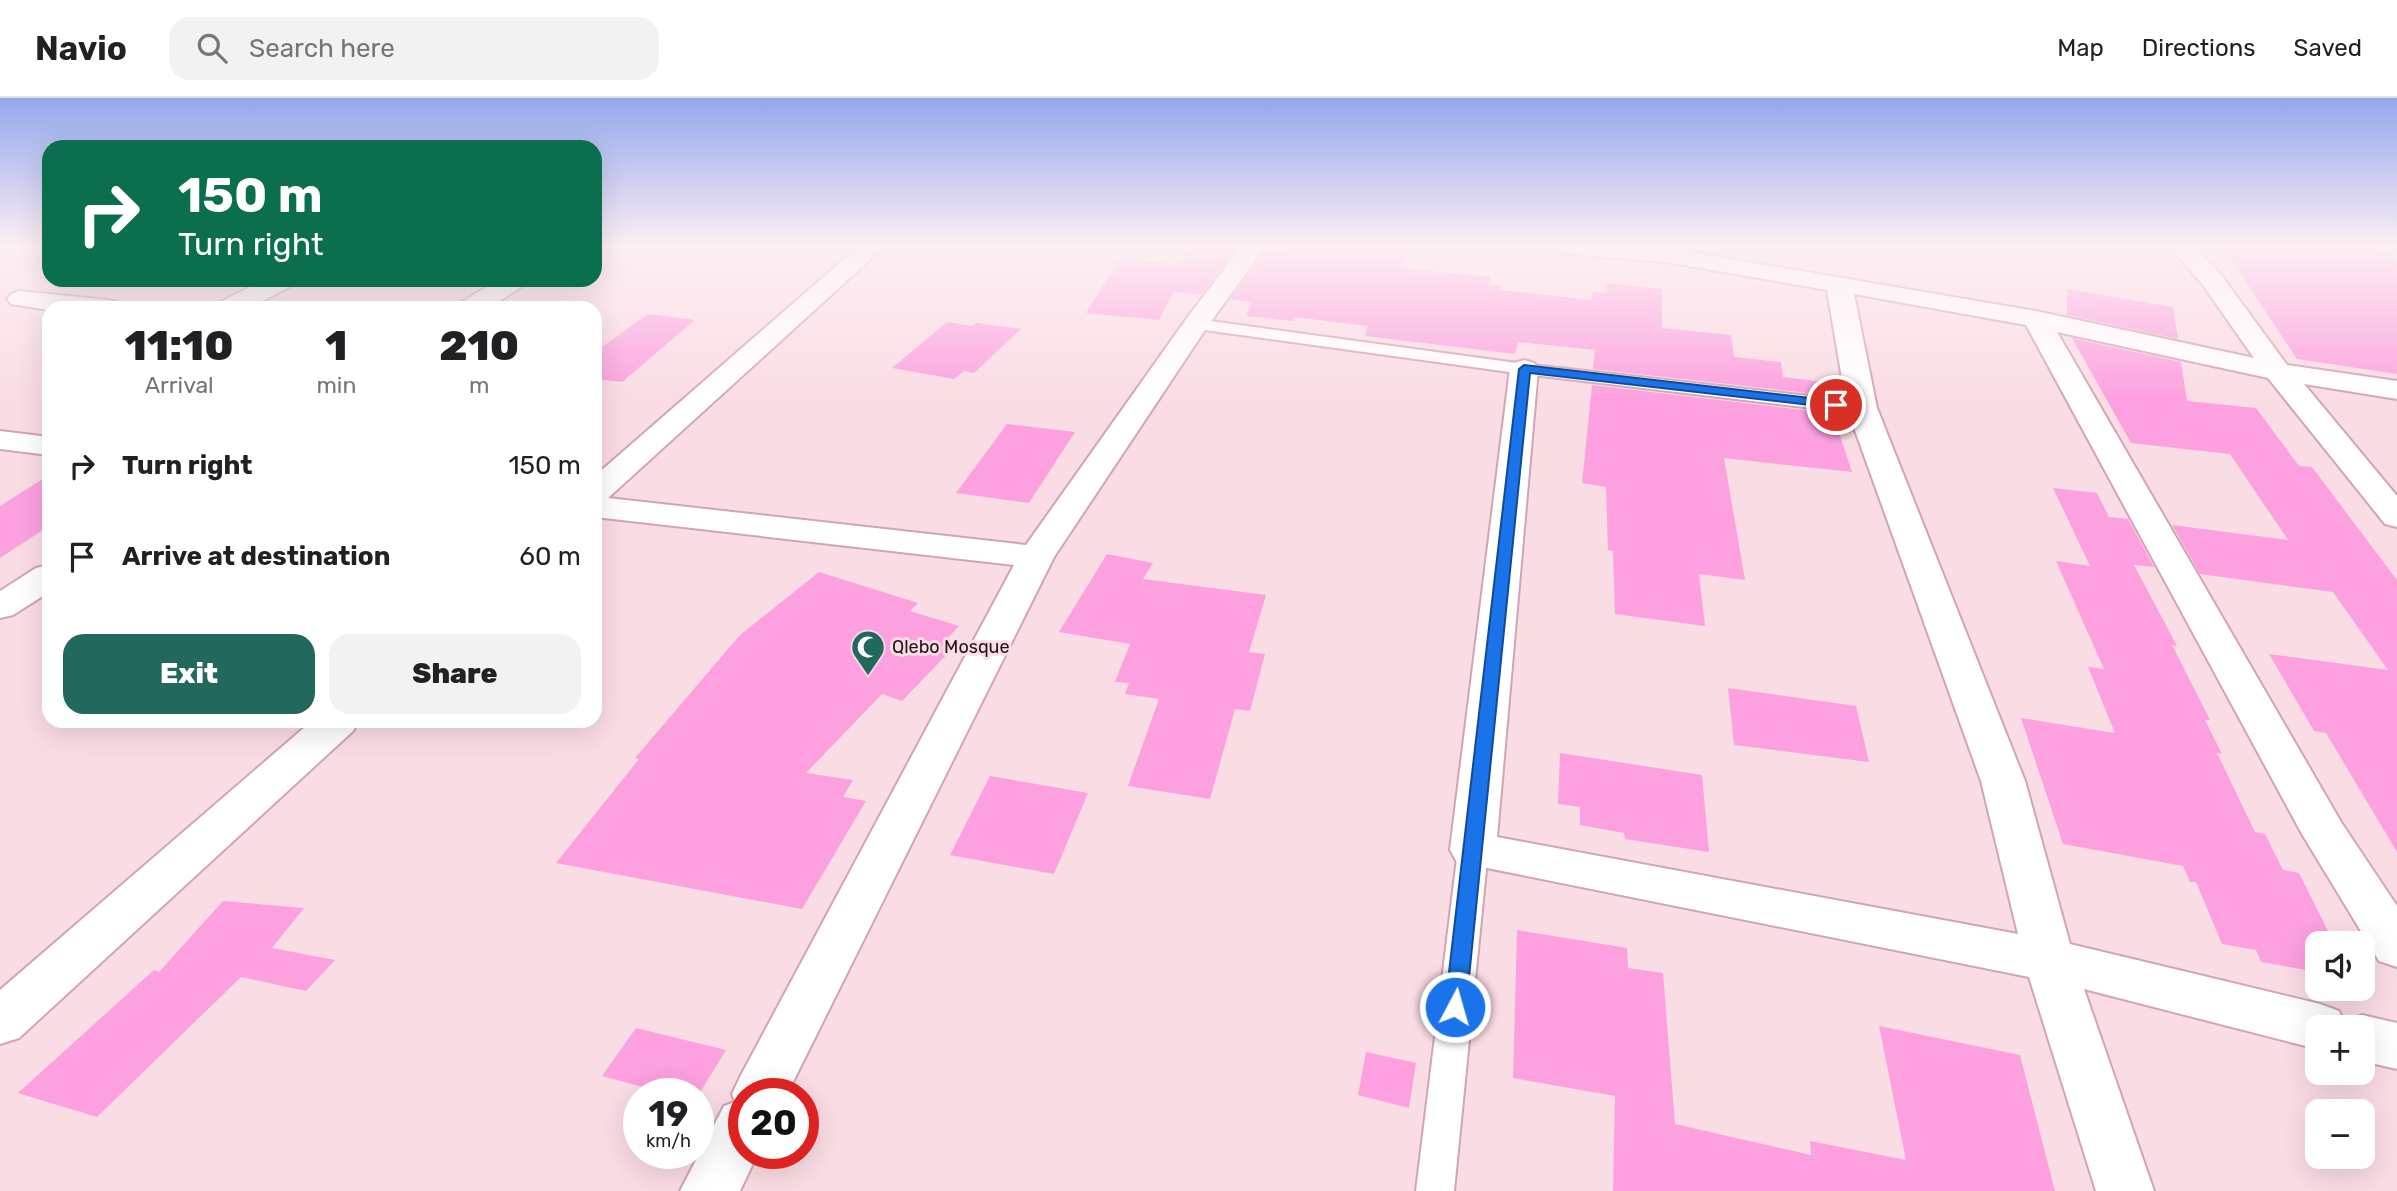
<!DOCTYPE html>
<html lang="en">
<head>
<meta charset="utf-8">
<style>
  body { margin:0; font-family:Rubik,sans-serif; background:#f2f2f2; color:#202124; height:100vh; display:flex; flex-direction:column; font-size:26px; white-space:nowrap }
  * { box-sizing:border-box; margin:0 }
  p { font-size:23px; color:#757577 }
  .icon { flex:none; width:38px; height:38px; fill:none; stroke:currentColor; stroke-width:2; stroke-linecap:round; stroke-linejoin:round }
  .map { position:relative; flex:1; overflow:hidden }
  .panel { position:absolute; left:42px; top:203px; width:560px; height:427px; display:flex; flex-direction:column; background:#fff; border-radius:21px; box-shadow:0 7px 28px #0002 }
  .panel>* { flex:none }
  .hud { position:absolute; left:42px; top:42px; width:560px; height:147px; border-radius:21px; box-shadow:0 7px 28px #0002; background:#0b6e4f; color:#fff; overflow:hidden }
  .controls { position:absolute; left:2305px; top:833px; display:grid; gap:14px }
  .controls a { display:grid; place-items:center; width:70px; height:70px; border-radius:14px; background:#fff; box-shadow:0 7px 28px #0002; font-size:35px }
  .speed { position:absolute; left:623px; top:980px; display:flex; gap:14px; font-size:35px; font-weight:700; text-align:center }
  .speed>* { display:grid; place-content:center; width:91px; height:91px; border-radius:50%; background:#fff; box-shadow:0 7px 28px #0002; line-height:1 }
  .speed small { font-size:18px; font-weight:400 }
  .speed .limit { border:10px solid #d22; background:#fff; color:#111 }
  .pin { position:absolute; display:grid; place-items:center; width:60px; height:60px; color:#fff; margin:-30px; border:4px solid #fff; border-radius:50%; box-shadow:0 2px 7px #0007 }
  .me { position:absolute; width:77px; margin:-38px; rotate:6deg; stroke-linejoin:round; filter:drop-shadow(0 0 5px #0008) }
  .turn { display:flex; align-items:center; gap:24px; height:147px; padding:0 21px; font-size:32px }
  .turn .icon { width:91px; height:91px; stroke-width:2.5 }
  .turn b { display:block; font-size:49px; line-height:60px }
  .eta { display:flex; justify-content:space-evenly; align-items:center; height:119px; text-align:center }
  .eta b { font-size:42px; font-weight:800; line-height:49px }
  .cta { display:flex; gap:14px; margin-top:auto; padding:14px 21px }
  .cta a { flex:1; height:80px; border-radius:21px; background:#22685c; color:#fff; font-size:28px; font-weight:800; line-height:80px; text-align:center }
  .cta a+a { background:#f2f2f2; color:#202124 }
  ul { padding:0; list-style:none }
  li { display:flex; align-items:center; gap:21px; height:91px; padding:0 21px }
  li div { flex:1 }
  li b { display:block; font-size:26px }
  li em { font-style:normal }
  header { display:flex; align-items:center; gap:42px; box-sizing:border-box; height:98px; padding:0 35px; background:#fff; border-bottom:2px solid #e0e0e0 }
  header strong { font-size:33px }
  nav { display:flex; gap:38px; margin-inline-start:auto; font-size:24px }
  .search { width:490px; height:63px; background:#f2f2f2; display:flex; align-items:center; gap:18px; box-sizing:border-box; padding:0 24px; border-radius:21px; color:#757577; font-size:26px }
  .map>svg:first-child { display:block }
</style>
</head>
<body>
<header>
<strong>Navio</strong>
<div class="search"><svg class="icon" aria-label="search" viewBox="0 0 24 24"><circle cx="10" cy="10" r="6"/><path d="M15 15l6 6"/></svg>Search here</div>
<nav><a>Map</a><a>Directions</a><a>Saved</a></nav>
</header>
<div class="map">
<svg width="2397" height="1093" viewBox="0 0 2397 1093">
  <rect width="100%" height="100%" fill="#fadce4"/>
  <g fill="#fca0df">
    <polygon points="1190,149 1237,150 1201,197 1174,194 1159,222 1086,215 1119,162 1181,166"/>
    <polygon points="1285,149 1408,149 1400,170 1491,179 1489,187 1501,188 1500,192 1592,202 1593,194 1606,195 1607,185 1662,191 1662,230 1731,237 1734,259 1781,264 1783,279 1824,284 1826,297 1593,271 1595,252 1518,244 1515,256 1365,238 1368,228 1294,219 1293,223 1246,218 1252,204 1230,201 1266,153 1282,154"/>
    <polygon points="2223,149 2375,149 2380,155 2388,155 2397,166 2397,276 2297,261"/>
    <polygon points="2067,191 2173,209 2178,241 2067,217"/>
    <polygon points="648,216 695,222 622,284 595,281 595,254"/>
    <polygon points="947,224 972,228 976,225 1021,231 974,275 964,273 954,281 892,270"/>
    <polygon points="2072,240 2181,264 2187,303 2256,310 2299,368 2312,369 2397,482 2397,754 2326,635 2314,633 2269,556 2388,572 2333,494 2200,476 2172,427 2288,442 2230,356 2131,345"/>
    <polygon points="1592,287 1828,315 1831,334 1839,335 1852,374 1724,360 1745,482 1699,476 1705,528 1615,516 1613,453 1608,452 1606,389 1582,385"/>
    <polygon points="1007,326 1075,334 1029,405 956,395"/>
    <polygon points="49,377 49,428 0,460 0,408"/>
    <polygon points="2053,390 2097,395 2109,419 2128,421 2154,469 2134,467 2177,548 2172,547 2210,622 2205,622 2222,656 2217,655 2255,734 2265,736 2283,772 2299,775 2334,845 2317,845 2317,874 2261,864 2256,852 2222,846 2196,784 2190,784 2183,768 2063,746 2021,620 2115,635 2088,569 2104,571 2056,463 2090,468"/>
    <polygon points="1107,456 1153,465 1143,481 1266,497 1249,554 1265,556 1250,613 1235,611 1210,701 1128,688 1159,601 1125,596 1129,585 1115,584 1130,546 1059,534"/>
    <polygon points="819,474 918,505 910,513 959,528 944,544 955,548 902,603 882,596 806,675 853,682 843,699 866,703 802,811 556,765 639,661 635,660 740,537"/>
    <polygon points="1728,590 1856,608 1869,664 1734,647"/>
    <polygon points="1560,655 1702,677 1709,754 1625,741 1624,735 1580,727 1580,709 1558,706"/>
    <polygon points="990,678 1088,695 1054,776 950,757"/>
    <polygon points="223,803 304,810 272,850 335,862 306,893 241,879 97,1019 18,995 154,872 159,874"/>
    <polygon points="1517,832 1627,850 1628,870 1663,875 1675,1026 1811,1057 1810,1043 1906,1062 1879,928 2020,957 2055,1093 1613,1093 1615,998 1513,980"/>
    <polygon points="636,930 726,952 699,996 668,996 602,978"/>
    <polygon points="1366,954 1416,965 1409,1010 1358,997"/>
  </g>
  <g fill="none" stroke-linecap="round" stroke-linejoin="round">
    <g stroke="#d3a4b2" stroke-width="4">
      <g id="service">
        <polygon points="1196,221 1524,266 1862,304 1871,310 1862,316 1524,276 1190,230 1187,226"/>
        <polygon points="1473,741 1483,744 1488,752 1454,1093 1416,1093 1458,752 1463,744"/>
      </g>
    </g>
    <g stroke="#d3a4b2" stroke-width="4">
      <g id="minor">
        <polygon points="858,149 884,149 608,400 1026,447 1187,220 1241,149 1265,149 1207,229 1054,459 787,996 744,996 744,1055 758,1055 740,1093 680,1093 724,1008 735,1004 732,996 740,979 1014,467 595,419 595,378"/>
        <polygon points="1557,149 1666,150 2036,213 2254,260 2203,187 2170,149 2195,149 2221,177 2287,267 2397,283 2397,301 2304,286 2397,398 2397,429 2385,426 2268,280 2057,234 2341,724 2397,808 2397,869 2379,863 2302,736 2026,227 1854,196 1877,310 2025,683 2070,846 2320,906 2339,913 2344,924 2362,917 2397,925 2397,971 2362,963 2362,929 2317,929 2317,951 2084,891 2154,1093 2096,1093 2029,879 1457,764 1450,752 1510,271 1514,265 1524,262 1534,265 1538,271 1497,739 2018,836 1981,683 1847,310 1827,192 1666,164 1569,156 1561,154"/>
        <polygon points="264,182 297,182 293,187 249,210 216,210 220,204"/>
        <polygon points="498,182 528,182 524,187 489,210 458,210 462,204"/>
        <polygon points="20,193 108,202 117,204 121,210 49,212 11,206 7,201 11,196"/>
        <polygon points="0,333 49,339 49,357 0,351"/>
        <polygon points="49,467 49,494 13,517 0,520 0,493 36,470"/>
        <polygon points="312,623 359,623 353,633 19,940 0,946 0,892"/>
      </g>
    </g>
    <use href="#service" fill="#fff" fill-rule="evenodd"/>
    <use href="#minor" fill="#fff" fill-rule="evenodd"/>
  </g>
  <linearGradient id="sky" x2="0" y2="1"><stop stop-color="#93a7eb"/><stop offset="0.49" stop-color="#fdeff3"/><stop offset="1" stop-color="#fdeff3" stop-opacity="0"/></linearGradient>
  <rect width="2397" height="302" fill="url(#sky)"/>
  <polygon fill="#1a73e8" stroke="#114b97" stroke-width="2" points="1524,267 1836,303 1842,307 1836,310 1530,275 1466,909 1463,916 1455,918 1448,916 1445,909 1519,271"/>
  <defs>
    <g id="mosque-pin" transform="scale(1.75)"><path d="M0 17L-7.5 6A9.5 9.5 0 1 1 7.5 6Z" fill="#22685c" stroke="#fadce4"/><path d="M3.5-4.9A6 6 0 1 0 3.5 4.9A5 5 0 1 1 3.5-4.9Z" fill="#fff"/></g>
  </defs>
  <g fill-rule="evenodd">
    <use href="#mosque-pin" x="868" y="549"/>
  </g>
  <g text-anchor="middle" stroke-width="6" stroke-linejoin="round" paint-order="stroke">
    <g font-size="18" fill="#221117" stroke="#fadce4" text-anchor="start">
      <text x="892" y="555">Qlebo Mosque</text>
    </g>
  </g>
</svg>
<div class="controls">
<a><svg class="icon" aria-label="sound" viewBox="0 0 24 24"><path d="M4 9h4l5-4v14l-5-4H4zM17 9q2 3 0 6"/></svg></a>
<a>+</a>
<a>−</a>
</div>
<div class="speed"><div>19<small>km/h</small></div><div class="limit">20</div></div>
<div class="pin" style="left:1836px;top:307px;background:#d93025"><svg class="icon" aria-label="arrive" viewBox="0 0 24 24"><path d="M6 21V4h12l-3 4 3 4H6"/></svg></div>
<svg class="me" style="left:1455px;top:909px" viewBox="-20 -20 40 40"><circle r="17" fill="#1a73e8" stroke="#fff" stroke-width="3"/><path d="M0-11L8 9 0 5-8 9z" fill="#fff"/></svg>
<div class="hud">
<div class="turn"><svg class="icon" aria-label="right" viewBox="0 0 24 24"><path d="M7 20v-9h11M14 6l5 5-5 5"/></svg><div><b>150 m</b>Turn right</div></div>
</div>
<section class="panel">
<div class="eta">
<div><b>11:10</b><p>Arrival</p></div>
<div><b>1</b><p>min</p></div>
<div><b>210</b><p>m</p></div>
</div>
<ul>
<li><svg class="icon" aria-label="right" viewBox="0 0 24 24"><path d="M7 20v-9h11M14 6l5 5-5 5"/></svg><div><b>Turn right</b></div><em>150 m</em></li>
<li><svg class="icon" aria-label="arrive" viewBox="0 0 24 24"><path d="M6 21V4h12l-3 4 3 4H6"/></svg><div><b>Arrive at destination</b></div><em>60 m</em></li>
</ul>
<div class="cta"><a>Exit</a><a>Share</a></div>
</section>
</div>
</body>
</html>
